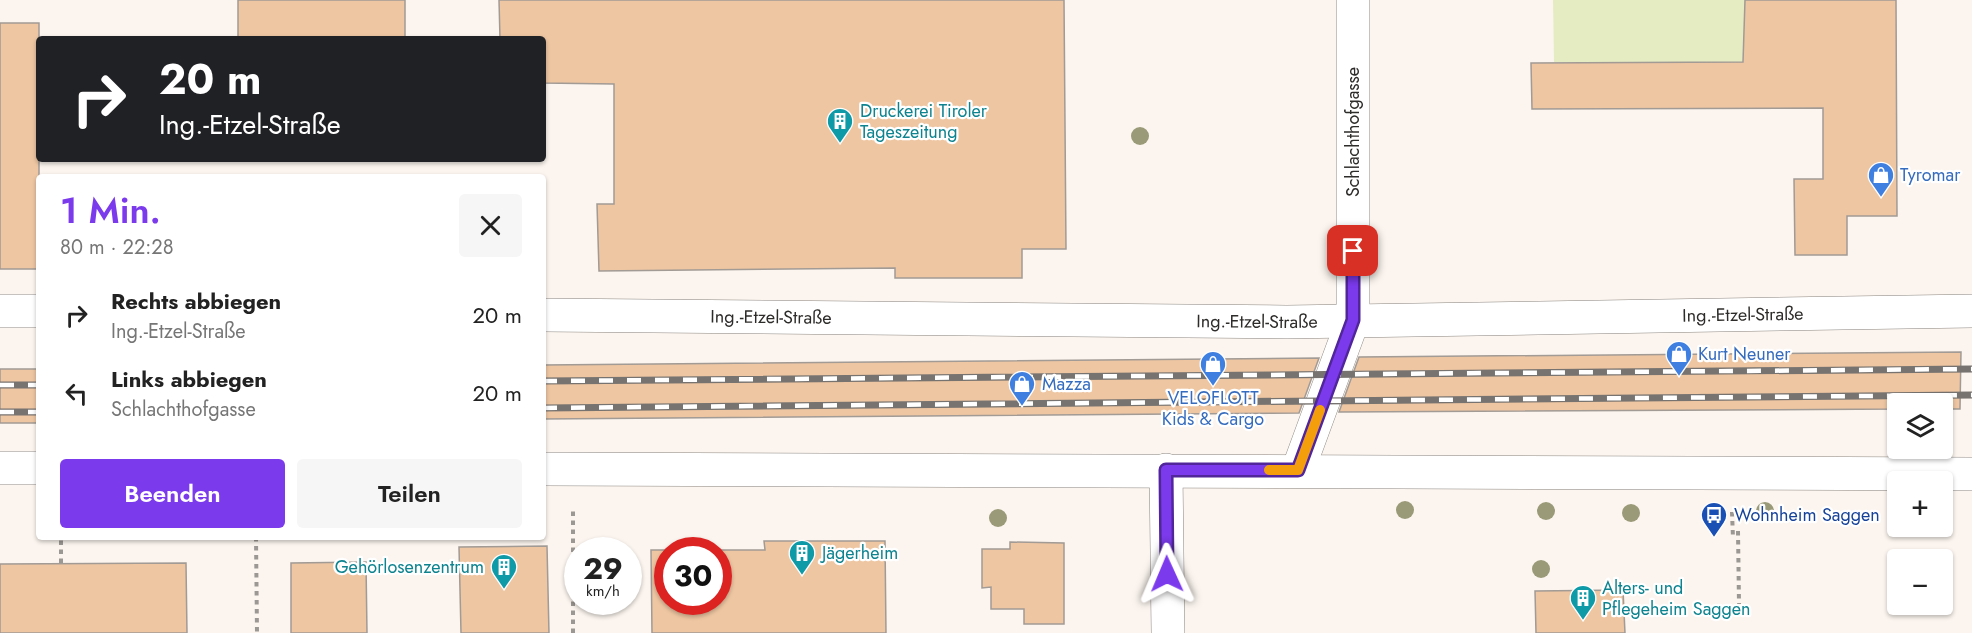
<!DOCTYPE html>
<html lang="de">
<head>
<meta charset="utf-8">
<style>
  body { margin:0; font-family:Jost,sans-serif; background:#f6f6f6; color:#222; height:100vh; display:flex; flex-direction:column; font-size:22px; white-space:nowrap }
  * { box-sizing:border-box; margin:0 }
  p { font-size:20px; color:#767676 }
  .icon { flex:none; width:33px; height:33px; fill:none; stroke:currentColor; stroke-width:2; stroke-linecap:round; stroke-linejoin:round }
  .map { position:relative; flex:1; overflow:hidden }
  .sheet { position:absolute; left:36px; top:174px; width:510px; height:366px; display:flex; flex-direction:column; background:#fff; border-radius:6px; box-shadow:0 2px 4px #0004 }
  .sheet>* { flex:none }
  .hud { position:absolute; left:36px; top:36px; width:510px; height:126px; border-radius:6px; box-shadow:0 2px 4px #0004; background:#202124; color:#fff; overflow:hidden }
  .buttons { position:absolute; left:1887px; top:393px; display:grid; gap:12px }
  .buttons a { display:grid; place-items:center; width:66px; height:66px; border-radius:6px; background:#fff; box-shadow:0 2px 4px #0004; font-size:30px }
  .speed { position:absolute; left:564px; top:537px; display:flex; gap:12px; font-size:30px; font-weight:700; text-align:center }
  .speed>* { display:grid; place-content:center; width:78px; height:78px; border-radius:50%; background:#fff; box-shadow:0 2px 4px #0004; line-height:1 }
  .speed small { font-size:15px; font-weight:400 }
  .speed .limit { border:9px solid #d22; background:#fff; color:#111 }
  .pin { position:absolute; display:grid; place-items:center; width:51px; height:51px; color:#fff; margin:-26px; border-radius:12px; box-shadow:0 3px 9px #0006 }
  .me { position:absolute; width:66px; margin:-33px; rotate:359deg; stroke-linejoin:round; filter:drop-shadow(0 0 4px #0008) }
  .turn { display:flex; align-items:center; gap:21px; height:126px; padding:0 24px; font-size:27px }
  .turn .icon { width:78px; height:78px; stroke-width:2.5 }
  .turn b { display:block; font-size:42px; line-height:51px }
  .round { display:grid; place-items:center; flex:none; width:63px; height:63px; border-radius:6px; background:#f6f6f6 }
  .headline { display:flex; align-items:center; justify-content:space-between; height:102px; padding:0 24px }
  h1 { font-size:36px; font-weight:600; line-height:45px; color:#7c3aed }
  .button { display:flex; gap:12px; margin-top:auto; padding:12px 24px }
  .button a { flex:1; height:69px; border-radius:6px; background:#7c3aed; color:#fff; font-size:24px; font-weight:600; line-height:69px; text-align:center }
  .button a+a { background:#f6f6f6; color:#222 }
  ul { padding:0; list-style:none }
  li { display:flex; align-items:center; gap:18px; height:78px; padding:0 24px }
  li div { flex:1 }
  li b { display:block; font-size:22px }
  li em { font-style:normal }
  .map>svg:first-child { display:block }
</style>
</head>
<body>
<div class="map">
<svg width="1972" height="633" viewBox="0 0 1972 633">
  <rect width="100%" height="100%" fill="#fcf5ef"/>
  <polygon fill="#e5ecc2" points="1553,0 1745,0 1744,62 1554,62"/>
  <g fill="#eec6a2" stroke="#a19a95" stroke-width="1.5" fill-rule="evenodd">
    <rect x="238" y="0" width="167" height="39"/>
    <polygon points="499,0 1064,0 1066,249 1022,249 1022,278 895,278 895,268 599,271 597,204 614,204 614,84 543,83 543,39 500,39"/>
    <polygon points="1745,0 1896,0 1897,216 1847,216 1847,255 1795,255 1794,179 1823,179 1823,108 1532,109 1531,63 1743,62"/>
    <rect x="0" y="23" width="39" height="246"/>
    <polygon points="1961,352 1960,409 1942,409 1942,404 1898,404 1898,409 1339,412 1359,357"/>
    <polygon points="1319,358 1299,413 543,419 543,365"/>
    <rect x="0" y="369" width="39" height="54"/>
    <path d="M764,541h121l1,92h-234l-1,-83h114zM668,550h50v52h-50z"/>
    <polygon points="1010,542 1064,543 1064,624 1024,624 1024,609 991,609 991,587 982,588 982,549 1010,549"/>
    <polygon points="547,546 549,633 461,633 459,547"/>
    <polygon points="366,562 367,633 291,633 291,563"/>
    <polygon points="186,563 187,633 0,633 0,564"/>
    <polygon points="1623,590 1625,633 1536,633 1535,591"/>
  </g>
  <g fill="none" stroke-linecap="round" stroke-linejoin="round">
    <g stroke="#8a847f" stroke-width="34">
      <g id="minor">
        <polyline points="0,311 39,311"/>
        <path id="s1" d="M543,315l744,7 685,-11"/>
        <polyline points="0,468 39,468"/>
        <polyline points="543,469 1972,474"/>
        <polyline points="1166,470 1168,633"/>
        <polyline points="1298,470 1353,320 1353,0"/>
      </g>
    </g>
    <g stroke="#9b9793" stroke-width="4" stroke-dasharray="4.5 4.5" stroke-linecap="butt">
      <polyline points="1732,512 1733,538"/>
      <polyline points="1738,531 1739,604"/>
      <polyline points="256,537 257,633"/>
      <polyline points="61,563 61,537"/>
      <polyline points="573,633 573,508"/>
    </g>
    <use href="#minor" stroke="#fff" stroke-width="33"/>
    <g stroke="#777370" stroke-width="7">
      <g id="rail">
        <polyline points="543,381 1972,369"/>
        <polyline points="0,385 39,385"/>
        <polyline points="543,408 1972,395"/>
        <polyline points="0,412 39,412"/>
      </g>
    </g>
    <use href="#rail" stroke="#fff" stroke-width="4.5" stroke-dasharray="14" stroke-linecap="butt"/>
  </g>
  <g fill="#9a9a79">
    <circle cx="1140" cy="136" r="9"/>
    <circle cx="1405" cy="510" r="9"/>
    <circle cx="1546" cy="511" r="9"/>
    <circle cx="1765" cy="511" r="9"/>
    <circle cx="1631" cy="513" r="9"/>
    <circle cx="998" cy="518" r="9"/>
    <circle cx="1541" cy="569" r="9"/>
  </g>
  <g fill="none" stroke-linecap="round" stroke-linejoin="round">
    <g stroke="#51269a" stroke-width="15">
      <polyline id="route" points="1167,574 1166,470 1298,470 1353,320 1353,251"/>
    </g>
    <use href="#route" stroke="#7c3aed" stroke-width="10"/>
    <polyline stroke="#f59e0b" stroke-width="10" points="1269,470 1298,470 1320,410"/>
  </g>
  <defs>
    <g id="building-pin" transform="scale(1.35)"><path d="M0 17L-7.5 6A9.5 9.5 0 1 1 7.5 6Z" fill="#0f9aa8" stroke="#fff"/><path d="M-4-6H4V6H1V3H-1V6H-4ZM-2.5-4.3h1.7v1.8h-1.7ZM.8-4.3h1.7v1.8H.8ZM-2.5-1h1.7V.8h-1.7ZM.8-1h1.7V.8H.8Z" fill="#fff"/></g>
    <g id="shop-pin" transform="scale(1.35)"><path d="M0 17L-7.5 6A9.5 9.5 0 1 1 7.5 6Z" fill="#3f7fe0" stroke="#fff"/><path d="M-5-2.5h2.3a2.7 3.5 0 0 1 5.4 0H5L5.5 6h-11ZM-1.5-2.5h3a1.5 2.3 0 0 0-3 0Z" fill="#fff"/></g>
    <g id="bus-pin" transform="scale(1.35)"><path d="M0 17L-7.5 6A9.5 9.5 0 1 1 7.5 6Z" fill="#1a4fb4" stroke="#fff"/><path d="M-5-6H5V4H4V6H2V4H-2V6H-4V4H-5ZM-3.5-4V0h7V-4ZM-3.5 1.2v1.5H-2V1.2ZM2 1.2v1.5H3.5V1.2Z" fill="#fff"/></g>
  </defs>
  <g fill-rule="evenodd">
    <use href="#building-pin" x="840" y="121"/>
    <use href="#shop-pin" x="1881" y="175"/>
    <use href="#shop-pin" x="1679" y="354"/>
    <use href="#shop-pin" x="1213" y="364"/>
    <use href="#shop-pin" x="1022" y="384"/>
    <use href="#bus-pin" x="1714" y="515"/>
    <use href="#building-pin" x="802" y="553"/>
    <use href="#building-pin" x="504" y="567"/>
    <use href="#building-pin" x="1583" y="598"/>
  </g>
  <g text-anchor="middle" stroke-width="4.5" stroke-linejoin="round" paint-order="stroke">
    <g font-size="18" fill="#0d838f" stroke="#fff" text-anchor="start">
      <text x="860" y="117">Druckerei Tiroler<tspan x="860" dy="21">Tageszeitung</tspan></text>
      <text x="822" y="559">Jägerheim</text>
      <text x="484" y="573" text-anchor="end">Gehörlosenzentrum</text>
      <text x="1602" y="594">Alters- und<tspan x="1602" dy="21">Pflegeheim Saggen</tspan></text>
    </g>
    <g font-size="18" fill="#2e2c2a" stroke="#fff">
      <text transform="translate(1353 132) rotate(-90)" y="6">Schlachthofgasse</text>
      <text dy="6" stroke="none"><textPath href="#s1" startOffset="1200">Ing.-Etzel-Straße</textPath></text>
      <text dy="6" stroke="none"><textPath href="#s1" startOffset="228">Ing.-Etzel-Straße</textPath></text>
      <text dy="6" stroke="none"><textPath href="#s1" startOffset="714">Ing.-Etzel-Straße</textPath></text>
    </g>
    <g font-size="18" fill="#366cbe" stroke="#fff" text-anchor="start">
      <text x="1900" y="181">Tyromar</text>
      <text x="1698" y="360">Kurt Neuner</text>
      <text x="1042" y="390">Mazza</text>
      <text x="1213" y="404" text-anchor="middle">VELOFLOTT<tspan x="1213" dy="21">Kids &amp; Cargo</tspan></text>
    </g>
    <g font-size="18" fill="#164399" stroke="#fff" text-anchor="start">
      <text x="1734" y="521">Wohnheim Saggen</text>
    </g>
  </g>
</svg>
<div class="buttons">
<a><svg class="icon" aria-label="layers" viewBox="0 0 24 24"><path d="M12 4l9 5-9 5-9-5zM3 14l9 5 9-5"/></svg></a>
<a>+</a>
<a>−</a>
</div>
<div class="speed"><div>29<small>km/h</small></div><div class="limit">30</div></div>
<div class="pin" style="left:1353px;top:251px;background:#d93025"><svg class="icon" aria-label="arrive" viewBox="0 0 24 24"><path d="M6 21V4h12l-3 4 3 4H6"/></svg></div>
<svg class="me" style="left:1167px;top:574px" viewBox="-20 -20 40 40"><path d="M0-17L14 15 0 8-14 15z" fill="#7c3aed" stroke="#fff" stroke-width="4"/></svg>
<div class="hud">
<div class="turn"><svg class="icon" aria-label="right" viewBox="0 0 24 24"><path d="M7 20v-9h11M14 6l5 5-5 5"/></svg><div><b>20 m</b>Ing.-Etzel-Straße</div></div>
</div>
<section class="sheet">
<div class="headline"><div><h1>1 Min.</h1><p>80 m · 22:28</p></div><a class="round"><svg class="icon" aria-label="close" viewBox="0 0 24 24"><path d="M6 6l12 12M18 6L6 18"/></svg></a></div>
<ul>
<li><svg class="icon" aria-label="right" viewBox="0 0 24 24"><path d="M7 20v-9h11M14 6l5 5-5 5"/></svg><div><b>Rechts abbiegen</b><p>Ing.-Etzel-Straße</p></div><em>20 m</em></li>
<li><svg class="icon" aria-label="left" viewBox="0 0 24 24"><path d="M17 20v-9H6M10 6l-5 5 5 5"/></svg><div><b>Links abbiegen</b><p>Schlachthofgasse</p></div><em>20 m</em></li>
</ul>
<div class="button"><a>Beenden</a><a>Teilen</a></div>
</section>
</div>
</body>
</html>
